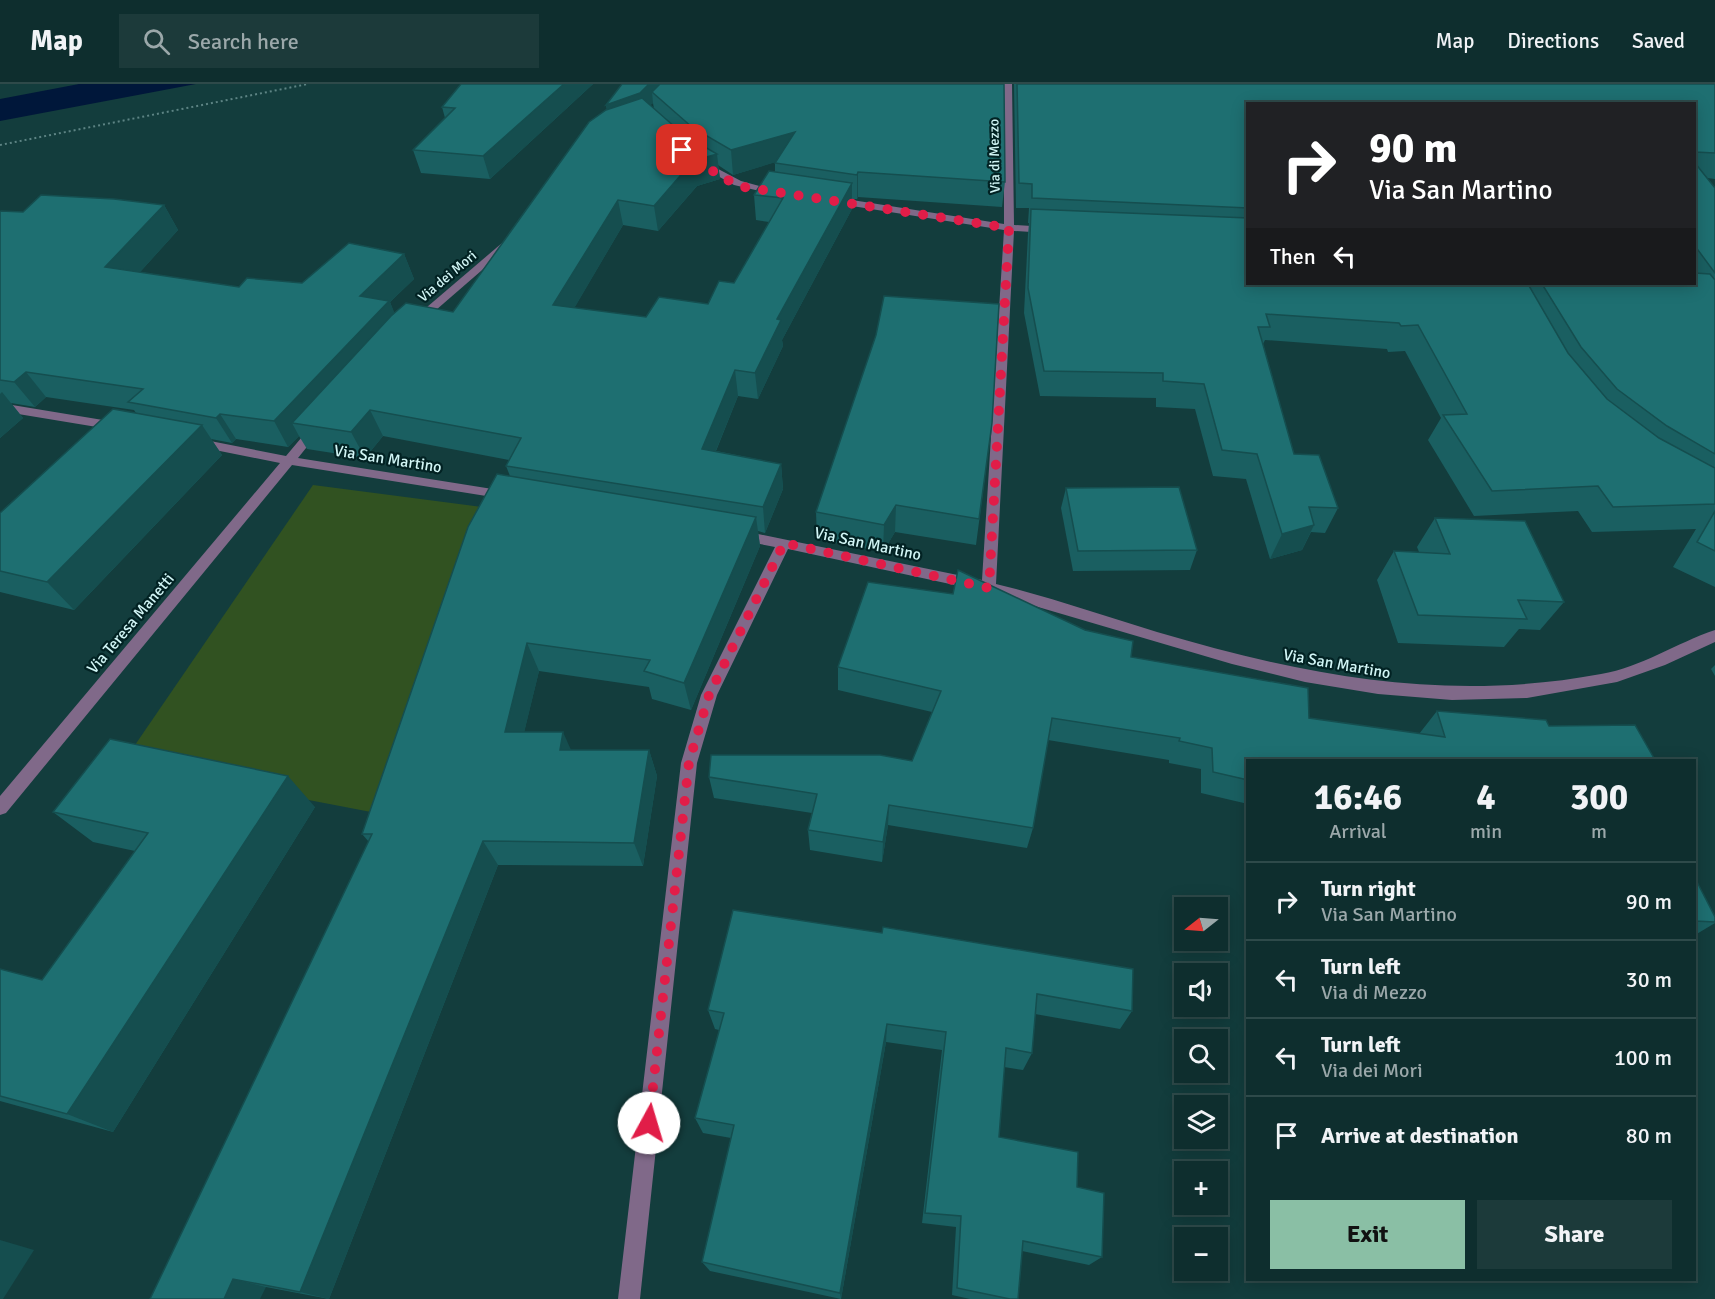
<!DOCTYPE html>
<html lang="en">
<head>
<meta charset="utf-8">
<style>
  body { margin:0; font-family:Signika,sans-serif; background:#1c3a3a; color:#f1f3f6; height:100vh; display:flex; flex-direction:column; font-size:22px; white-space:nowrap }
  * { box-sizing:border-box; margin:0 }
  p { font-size:20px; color:#9ba8aa }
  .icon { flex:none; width:33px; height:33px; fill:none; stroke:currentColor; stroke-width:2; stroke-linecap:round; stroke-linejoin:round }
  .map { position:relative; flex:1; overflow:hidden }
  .panel { position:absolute; left:1246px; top:675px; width:450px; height:522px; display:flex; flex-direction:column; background:#0e2e2e; border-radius:0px; box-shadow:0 3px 15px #0003,0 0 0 2px #2e4a4a }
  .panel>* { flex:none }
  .top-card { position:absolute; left:1246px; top:18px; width:450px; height:183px; border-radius:0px; box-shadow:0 3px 15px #0003,0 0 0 2px #2e4a4a; background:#202124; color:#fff; overflow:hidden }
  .needle { width:39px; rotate:253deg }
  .fabs { position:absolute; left:1174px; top:813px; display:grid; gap:12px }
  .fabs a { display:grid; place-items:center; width:54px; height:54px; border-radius:0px; background:#0e2e2e; box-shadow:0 3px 15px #0003,0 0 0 2px #2e4a4a; font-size:30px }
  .pin { position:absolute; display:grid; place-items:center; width:51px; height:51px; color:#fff; margin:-26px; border-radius:12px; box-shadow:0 3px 9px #0006 }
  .me { position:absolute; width:66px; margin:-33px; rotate:6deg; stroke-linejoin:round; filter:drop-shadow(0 0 4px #0008) }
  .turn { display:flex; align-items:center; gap:21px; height:126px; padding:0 24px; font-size:27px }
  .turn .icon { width:78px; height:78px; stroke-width:2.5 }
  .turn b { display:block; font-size:42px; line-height:51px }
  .then { display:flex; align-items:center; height:57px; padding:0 24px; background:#0003; gap:12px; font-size:22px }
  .eta { display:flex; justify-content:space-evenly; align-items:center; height:102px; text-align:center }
  .eta b { font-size:36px; font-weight:700; line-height:42px }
  .cta { display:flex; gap:12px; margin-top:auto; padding:12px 24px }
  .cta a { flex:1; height:69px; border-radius:0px; background:#8abfa5; color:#111; font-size:24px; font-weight:700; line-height:69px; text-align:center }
  .cta a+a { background:#1c3a3a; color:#f1f3f6 }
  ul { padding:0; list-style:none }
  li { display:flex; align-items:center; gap:18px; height:78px; padding:0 24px; border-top:2px solid #2e4a4a }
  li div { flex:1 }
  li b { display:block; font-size:22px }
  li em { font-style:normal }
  header { display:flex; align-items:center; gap:36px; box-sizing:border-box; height:84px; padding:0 30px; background:#0e2e2e; border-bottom:2px solid #2e4a4a }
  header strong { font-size:28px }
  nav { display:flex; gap:33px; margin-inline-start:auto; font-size:21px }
  .search { width:420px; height:54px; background:#1c3a3a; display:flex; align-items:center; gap:15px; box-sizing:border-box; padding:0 21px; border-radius:0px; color:#9ba8aa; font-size:22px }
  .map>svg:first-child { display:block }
</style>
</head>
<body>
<header>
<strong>Map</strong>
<div class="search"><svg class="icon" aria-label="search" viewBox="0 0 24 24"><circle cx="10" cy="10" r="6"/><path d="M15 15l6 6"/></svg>Search here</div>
<nav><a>Map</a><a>Directions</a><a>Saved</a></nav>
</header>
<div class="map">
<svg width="1715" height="1215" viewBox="0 0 1715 1215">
  <rect width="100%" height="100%" fill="#133d3d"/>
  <polygon fill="#315221" points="313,401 505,426 371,728 122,680"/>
  <polygon fill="#00173a" points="79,0 196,0 0,37 0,15"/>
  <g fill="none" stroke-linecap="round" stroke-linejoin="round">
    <polyline stroke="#5d8484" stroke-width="2" stroke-dasharray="2 3" stroke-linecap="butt" points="0,61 308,0"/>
    <g fill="#806989" fill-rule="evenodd">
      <path d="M1004,0h8l2,141 33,2 5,3 -5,3 -33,-2 -18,353c54,13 108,32 161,48 149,44 289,71 444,42 41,-7 75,-31 114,-44v12l-50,23 -48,17 -90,16 -75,2 -74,-6 -73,-12 -73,-18 -245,-72 -199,-43 -71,146 -20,68 -57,536h-22l63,-536 20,-68 74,-148 -36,-7 -7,-5 7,-5 243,50 22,-350 -171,-27 -5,-3 5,-3 171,27z"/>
      <polygon points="703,77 741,97 782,108 777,111 734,101 700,82 698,80"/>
      <polygon points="502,159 511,161 421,239 413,239 413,235"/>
      <polygon points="0,319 115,338 121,342 115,346 0,327"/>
      <polygon points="316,340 322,344 298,374 505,407 511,411 505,415 292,381 6,729 0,731 0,712 280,379 195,362 191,361 191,355 195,354 286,372 312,341"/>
    </g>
  </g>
  <g fill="#1a5f61" fill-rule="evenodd">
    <polygon points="461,0 593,0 490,95 421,89 413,66 445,34 442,23"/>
    <path d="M622,0l383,98 -3,25 -144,-10 -1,2h-5v10l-70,131 1,6 -25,53 -20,-3 -22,55 65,13 2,25 -18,44 -7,-2 2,15 -69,164 -39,-11 -3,-12 -110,-16 -15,61 47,18h78l8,26 -14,90 -145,-1 -169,434 -63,-12 -116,12 219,-457 -7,-8 148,-358 -4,-10 3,-6 -126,-24 -18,22 -58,-9 -8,-13 -11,11 -52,-8 -4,4 -21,-4 11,16 -148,155 -74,-18v-79l136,-100 -2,-3 -88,-13 -11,10 -24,-4 12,15 -23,20v-226h23l141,-7 14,25 -38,42 99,15 63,-4 102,-29 10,25 -24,23 4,11 59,-1 154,-202 -1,-5zM653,19l1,6 -4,-4zM775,78v10l-21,23 2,25 13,2 -35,61 -26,21 -62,13 -72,-9 49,-83 35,6 39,-45 23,-7 -2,-14 15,10z"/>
    <path d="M1014,0h701v95l-8,-1 8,10v399l-42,-20 23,-38 -104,3 -14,-21 -104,5 -46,-76 13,-22 -36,-67 -17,1 -1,-3 -122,-9 -2,4 31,110 44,54 -13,25 -14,-1 -9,18 -32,9 -24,-80 -33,-3 -18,-67 -39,-2v-9l-116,-2 -16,-83 4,-79 1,-11h-1l1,-15h-13zM1248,20h447v180h-447z"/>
    <polygon points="992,339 976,461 895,448 883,468 817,455 816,428"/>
    <polygon points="1066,404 1197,466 1190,486 1073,487 1061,424"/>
    <polygon points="1435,434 1564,518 1540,546 1519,545 1504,563 1398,559 1377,496 1394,467 1419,468 1417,463"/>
    <polygon points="1131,573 1309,634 1419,650 1437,627 1549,642 1248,676 1248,720 1201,709 1201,685 1169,679 1169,676 1048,656 1033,744 1027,764 888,741 882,778 810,766 808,746 812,729 714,714 709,693 912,677 932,628 838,606 838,583"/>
    <polygon points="1715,581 1715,592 1711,585"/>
    <polygon points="315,723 113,1048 0,1017 0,885 42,896 135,767 93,758 53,728"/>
    <polygon points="1695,794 1715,833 1715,839 1695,851"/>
    <polygon points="733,826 1132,927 1120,945 1035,930 1032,969 1023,986 1004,983 999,1053 1077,1103 1102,1173 1089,1181 1022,1167 1018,1215 970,1215 952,1211 956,1143 922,1139 942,966 886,958 841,1215 710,1187 702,1178 731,1054 703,1049 695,1034 719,946 715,945 708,926"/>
  </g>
  <g fill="#154e4f">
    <polygon points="564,0 593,0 490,95 483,72"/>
    <polygon points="649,0 660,0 652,8 653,19 643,28 609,41 606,21"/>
    <polygon points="795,48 796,72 733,91 731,66"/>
    <polygon points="717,70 720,95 697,102 658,147 654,122 693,77"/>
    <polygon points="858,88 858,113 857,115 857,91"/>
    <polygon points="852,99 852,125 782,256 783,262 758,315 755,289 777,235"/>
    <polygon points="618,116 623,141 561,247 553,221"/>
    <polygon points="164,121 178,146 122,208 105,183"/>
    <polygon points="404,170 414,195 390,218 400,242 292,339 299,352 288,363 274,337 360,212"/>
    <polygon points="735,286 738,312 706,391 702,365"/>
    <polygon points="26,288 46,313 35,323 14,298"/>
    <polygon points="2,308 23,334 0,354 0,310"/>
    <polygon points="370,326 383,352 365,374 351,348"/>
    <polygon points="220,330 236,355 232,359 216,334"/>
    <polygon points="202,341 222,371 74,526 47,498"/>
    <polygon points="781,380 783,405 765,449 763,423"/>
    <polygon points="896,421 895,448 883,468 884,441"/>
    <polygon points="756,433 760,462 691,626 684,599"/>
    <polygon points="1314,441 1302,466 1270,475 1282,450"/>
    <polygon points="527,559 539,587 518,674 505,648"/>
    <polygon points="563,648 575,675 560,666"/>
    <polygon points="649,666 657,692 643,782 634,759"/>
    <polygon points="288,692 315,723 113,1048 67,1030"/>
    <polygon points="889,721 888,741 882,778 883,758"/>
    <polygon points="483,757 498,781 329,1215 300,1208"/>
    <polygon points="887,940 886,958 841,1215 840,1209"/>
    <polygon points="0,1156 34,1166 3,1215 0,1215"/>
    <polygon points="233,1195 266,1203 260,1215 224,1215"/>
  </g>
  <g fill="#1e6f71" stroke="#154e4f" stroke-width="1.5">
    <polygon points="461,0 564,0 483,72 413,66 455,24 442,23"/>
    <polygon points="622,0 649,0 640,9 606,21"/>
    <polygon points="660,0 1004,0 1005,98 858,88 857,91 775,79 795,48 731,66 693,44 652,8"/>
    <polygon points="1017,0 1715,0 1715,69 1695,68 1695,20 1248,20 1248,124 1032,114 1032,100 1019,99"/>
    <polygon points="642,14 684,51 717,70 693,77 654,122 618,116 553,221 646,233 659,213 708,220 719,197 734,199 783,114 754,111 769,87 852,99 777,235 781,236 755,289 735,286 702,365 781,380 763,423 506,382 521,354 370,326 351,348 292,339 391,232 406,219 453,228 589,38 606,26"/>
    <polygon points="1695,79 1715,104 1715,189 1695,162"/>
    <polygon points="41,111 114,115 164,121 105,183 239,203 247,194 302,199 349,159 404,170 360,212 389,217 274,337 220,330 216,334 128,318 143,305 26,288 14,298 0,296 0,128 1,127 23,128"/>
    <polygon points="1031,125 1248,134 1248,200 1528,200 1568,269 1607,315 1659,354 1715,384 1715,420 1613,423 1598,402 1492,407 1443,331 1467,330 1418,241 1401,242 1399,239 1266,230 1270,243 1258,243 1294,370 1319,371 1338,424 1309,423 1314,441 1282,450 1257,370 1222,366 1204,300 1163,297 1163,289 1044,287 1028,204"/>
    <polygon points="1695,189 1710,190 1715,196 1715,370 1667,342 1617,305 1581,263 1542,200 1695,200"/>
    <polygon points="884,212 999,220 992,339 979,435 896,421 884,441 816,428 876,251"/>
    <polygon points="113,325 202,341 47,498 0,487 0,429"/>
    <polygon points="497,390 756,433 684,599 644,587 650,576 527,559 505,648 563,648 560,666 649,666 634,759 483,757 300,1208 233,1195 224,1215 150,1215 372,750 362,750 468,443"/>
    <polygon points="1179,403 1197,466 1078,467 1066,404"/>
    <polygon points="1715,427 1715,467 1697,458"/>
    <polygon points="1435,434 1525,437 1564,518 1518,516 1527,535 1418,531 1394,467 1450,470"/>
    <polygon points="958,486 1085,546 1133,557 1131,573 1308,604 1309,634 1445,653 1437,627 1546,636 1549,642 1635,641 1655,676 1248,676 1248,696 1213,688 1212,664 1179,657 1180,654 1052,634 1033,744 889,721 883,758 808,746 817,710 709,693 711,671 880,671 912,677 941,607 838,583 868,498 953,510"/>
    <polygon points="110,655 288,692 67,1030 0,1012 0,885 42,896 148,749 53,728"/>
    <polygon points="1695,794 1715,833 1715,838 1695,837"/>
    <polygon points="733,826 882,849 883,843 1133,885 1132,927 1037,910 1032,969 1006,964 999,1053 1078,1068 1077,1103 1104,1109 1102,1173 1023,1157 1018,1215 1010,1215 957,1204 961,1132 925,1129 946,948 887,940 840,1209 702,1178 734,1041 695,1034 724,929 708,926"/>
  </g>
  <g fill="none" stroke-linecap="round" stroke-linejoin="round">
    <polyline stroke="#e11d48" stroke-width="10" stroke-dasharray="0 18" points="649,1039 689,678 709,611 784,459 989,504 1009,144 744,103 723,94 682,66"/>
  </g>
  <g text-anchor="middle" stroke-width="4.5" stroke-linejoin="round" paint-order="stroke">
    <g font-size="14" fill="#d2f6f6" stroke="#022223">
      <text transform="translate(994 72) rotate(-91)" y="5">Via di Mezzo</text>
      <text transform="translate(447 192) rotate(-40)" y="5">Via dei Mori</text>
    </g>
    <g font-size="16" fill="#d2f6f6" stroke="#022223">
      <text transform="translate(388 374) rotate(9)" y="6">Via San Martino</text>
      <text transform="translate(868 459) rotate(12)" y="6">Via San Martino</text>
      <text transform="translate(130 539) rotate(-50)" y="6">Via Teresa Manetti</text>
      <text transform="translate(1337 579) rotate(10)" y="6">Via San Martino</text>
    </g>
  </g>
</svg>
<div class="fabs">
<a><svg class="needle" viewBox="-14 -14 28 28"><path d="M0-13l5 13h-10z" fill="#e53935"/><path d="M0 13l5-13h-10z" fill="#9ba8aa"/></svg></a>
<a><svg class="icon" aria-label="sound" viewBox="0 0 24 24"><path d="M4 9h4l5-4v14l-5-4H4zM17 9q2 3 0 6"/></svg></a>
<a><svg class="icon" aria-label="search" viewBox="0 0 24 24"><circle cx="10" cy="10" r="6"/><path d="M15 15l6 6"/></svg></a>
<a><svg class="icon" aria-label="layers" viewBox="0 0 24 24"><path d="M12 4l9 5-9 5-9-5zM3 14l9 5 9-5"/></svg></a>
<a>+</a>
<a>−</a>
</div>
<div class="pin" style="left:682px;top:66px;background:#d93025"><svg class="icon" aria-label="arrive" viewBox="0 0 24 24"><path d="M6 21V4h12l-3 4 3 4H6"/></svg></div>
<svg class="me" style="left:649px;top:1039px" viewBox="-20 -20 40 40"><circle r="19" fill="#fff"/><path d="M0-13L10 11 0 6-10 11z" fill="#e11d48"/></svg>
<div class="top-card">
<div class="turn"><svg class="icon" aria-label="right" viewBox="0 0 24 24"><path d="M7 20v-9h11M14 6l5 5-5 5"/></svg><div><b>90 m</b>Via San Martino</div></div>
<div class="then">Then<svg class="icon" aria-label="left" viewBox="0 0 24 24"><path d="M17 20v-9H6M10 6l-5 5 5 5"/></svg></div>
</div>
<section class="panel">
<div class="eta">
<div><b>16:46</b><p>Arrival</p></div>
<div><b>4</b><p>min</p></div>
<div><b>300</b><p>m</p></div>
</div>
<ul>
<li><svg class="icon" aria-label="right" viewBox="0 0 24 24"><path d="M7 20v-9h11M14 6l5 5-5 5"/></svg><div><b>Turn right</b><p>Via San Martino</p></div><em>90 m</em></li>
<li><svg class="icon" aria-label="left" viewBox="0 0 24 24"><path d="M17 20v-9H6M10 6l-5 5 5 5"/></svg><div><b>Turn left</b><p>Via di Mezzo</p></div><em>30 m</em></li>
<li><svg class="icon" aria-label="left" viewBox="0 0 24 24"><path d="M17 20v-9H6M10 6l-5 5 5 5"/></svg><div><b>Turn left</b><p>Via dei Mori</p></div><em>100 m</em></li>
<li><svg class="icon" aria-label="arrive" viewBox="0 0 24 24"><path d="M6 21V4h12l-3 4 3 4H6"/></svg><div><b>Arrive at destination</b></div><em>80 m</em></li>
</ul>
<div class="cta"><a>Exit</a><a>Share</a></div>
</section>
</div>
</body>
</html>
